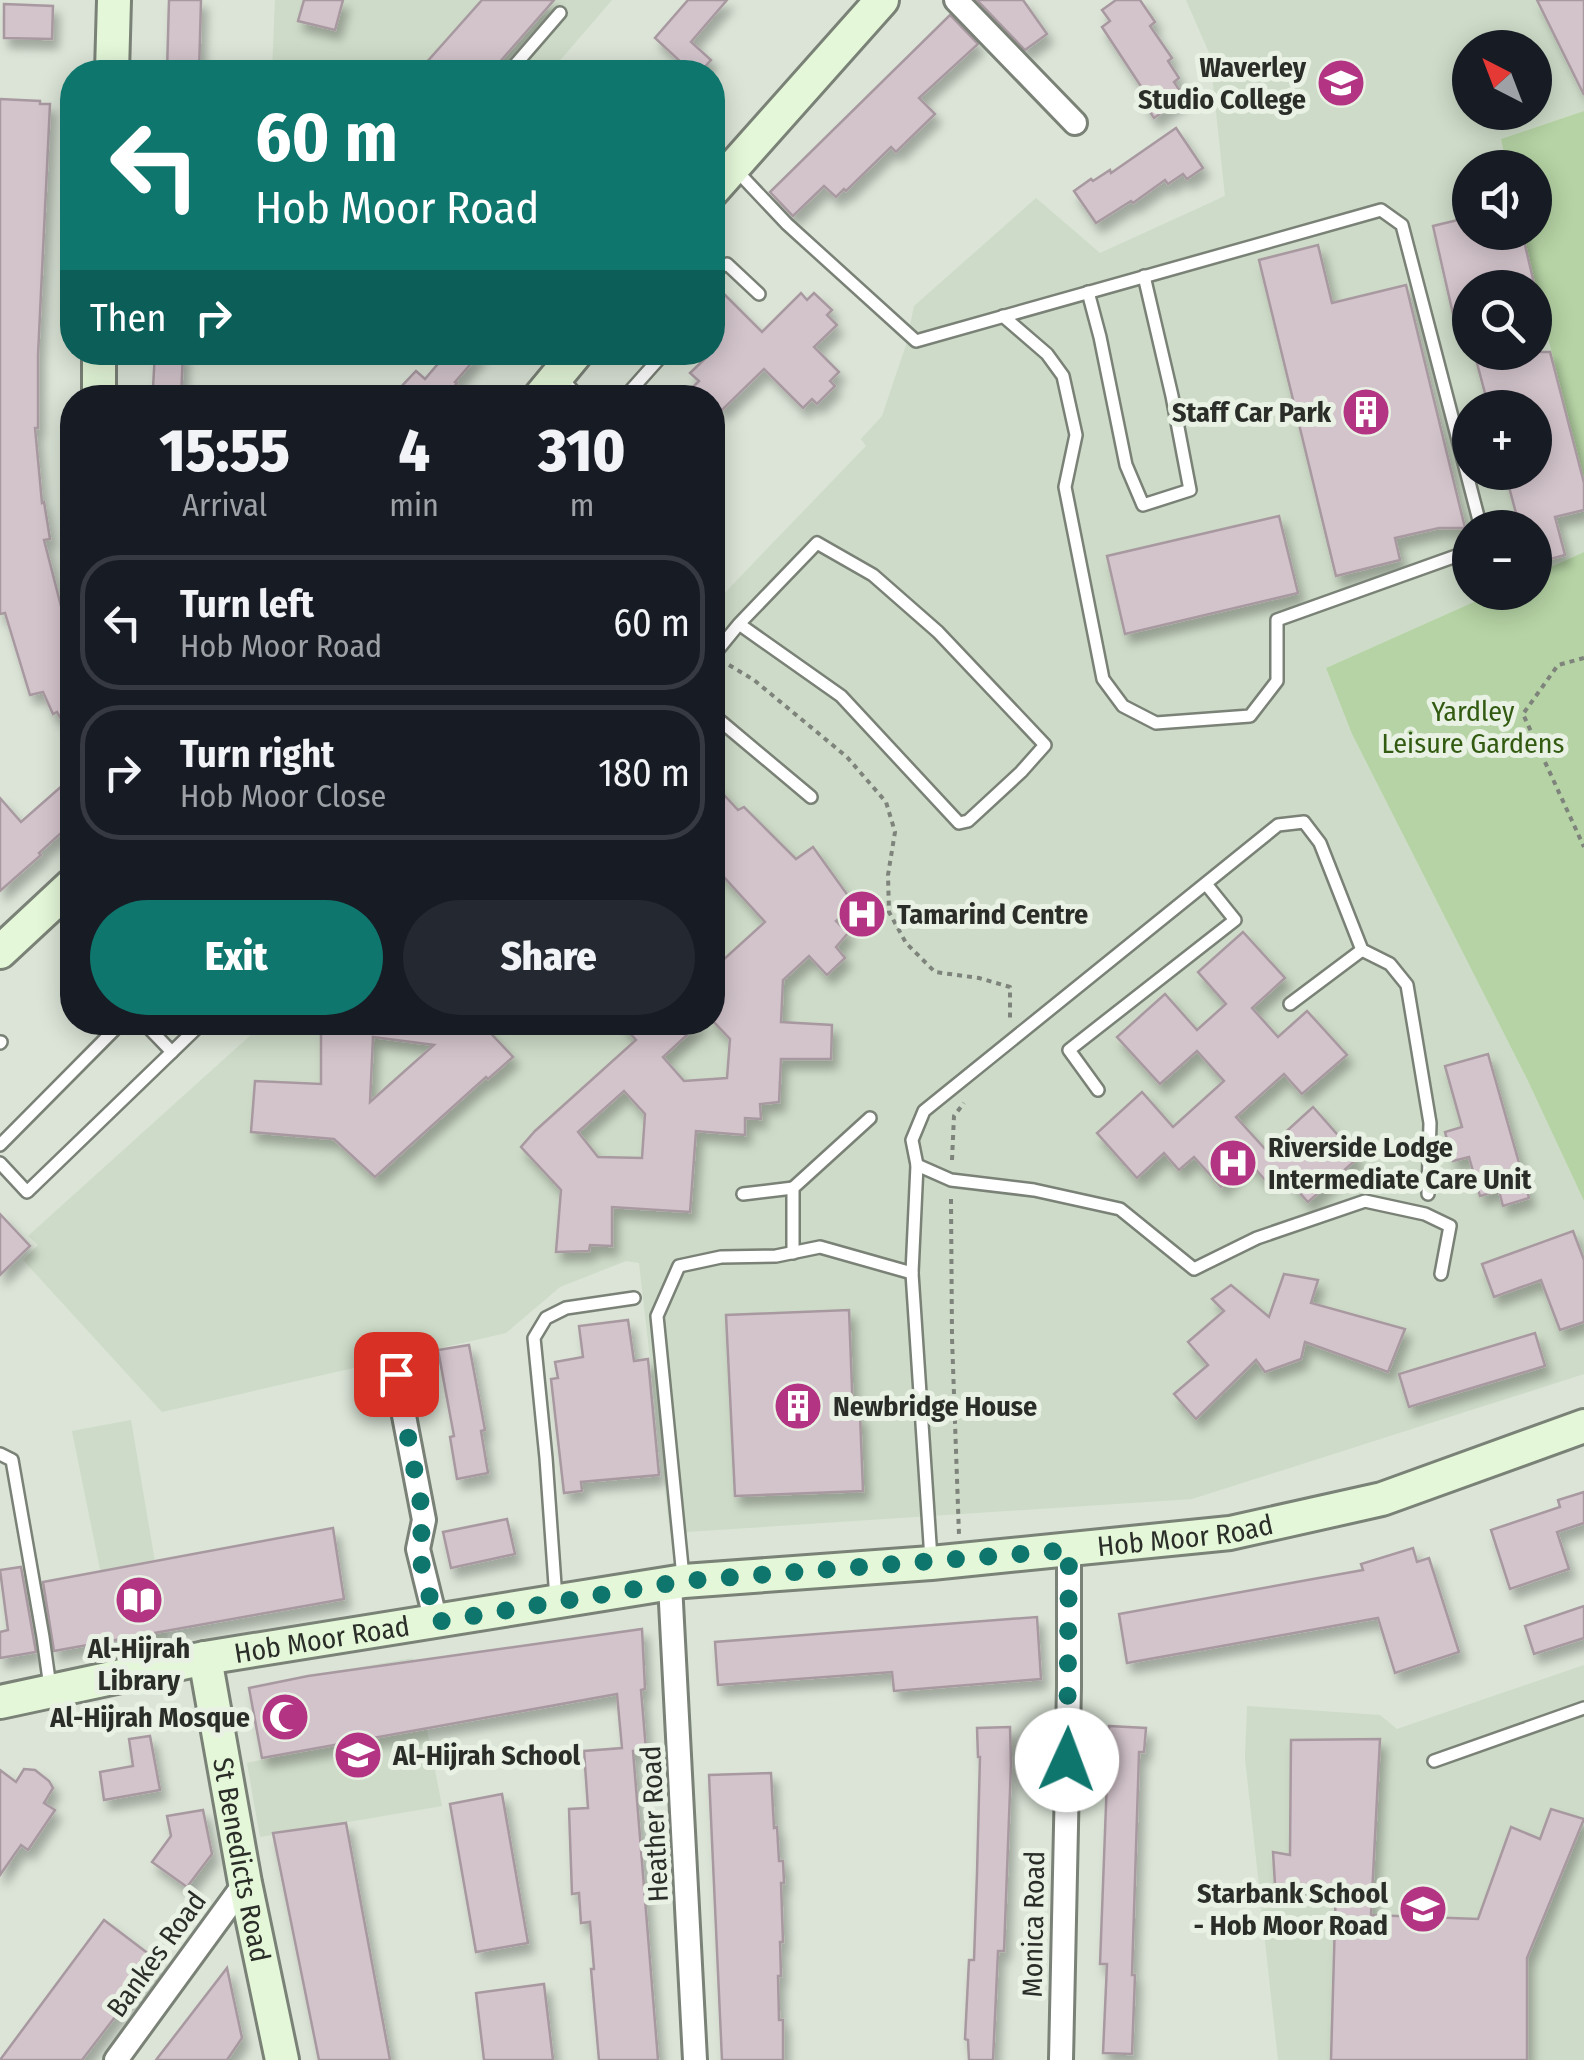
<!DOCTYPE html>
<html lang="en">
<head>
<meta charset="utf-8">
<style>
  body { margin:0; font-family:"Fira Sans Condensed",sans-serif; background:#242831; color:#f1f3f6; height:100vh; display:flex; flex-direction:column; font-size:38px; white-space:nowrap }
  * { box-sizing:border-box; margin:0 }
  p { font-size:32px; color:#9ea1a6 }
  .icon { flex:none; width:55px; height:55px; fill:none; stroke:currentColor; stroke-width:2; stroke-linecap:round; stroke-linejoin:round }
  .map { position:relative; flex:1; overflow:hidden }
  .side { position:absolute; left:60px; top:385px; width:665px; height:650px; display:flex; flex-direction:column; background:#171b24; border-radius:40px; box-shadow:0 5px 25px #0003 }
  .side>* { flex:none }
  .guide { position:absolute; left:60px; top:60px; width:665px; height:305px; border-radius:40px; box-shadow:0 5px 25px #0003; background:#0f766e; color:#fff; overflow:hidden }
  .needle { width:65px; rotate:318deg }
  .tools { position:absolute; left:1452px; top:30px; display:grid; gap:20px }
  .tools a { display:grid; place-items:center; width:100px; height:100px; border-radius:50%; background:#171b24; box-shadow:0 5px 25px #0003; font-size:50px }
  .pin { position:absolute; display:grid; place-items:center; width:85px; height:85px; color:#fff; margin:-42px; border-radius:20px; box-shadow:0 5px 15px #0006 }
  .me { position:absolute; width:110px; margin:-55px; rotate:2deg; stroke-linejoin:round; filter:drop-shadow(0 0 8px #0008) }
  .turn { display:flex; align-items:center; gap:35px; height:210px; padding:0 30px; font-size:45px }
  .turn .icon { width:130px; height:130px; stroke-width:2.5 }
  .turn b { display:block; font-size:70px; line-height:85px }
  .then { display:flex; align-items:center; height:95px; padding:0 30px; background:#0003; gap:20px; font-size:38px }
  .eta { display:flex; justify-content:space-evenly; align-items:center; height:170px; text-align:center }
  .eta b { font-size:60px; font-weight:800; line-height:70px }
  .button { display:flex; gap:20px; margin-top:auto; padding:20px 30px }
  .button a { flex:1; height:115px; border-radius:60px; background:#0f766e; color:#fff; font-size:40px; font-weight:800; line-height:115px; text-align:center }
  .button a+a { background:#242831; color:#f1f3f6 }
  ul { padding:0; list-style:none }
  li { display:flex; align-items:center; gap:30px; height:135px; margin:0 20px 15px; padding:0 10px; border:5px solid #363941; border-radius:40px }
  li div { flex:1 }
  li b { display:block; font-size:38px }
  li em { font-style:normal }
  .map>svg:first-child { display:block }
</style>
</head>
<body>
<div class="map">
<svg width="1584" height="2060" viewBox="0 0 1584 2060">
  <defs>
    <filter id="shadow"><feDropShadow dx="5.5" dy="9" stdDeviation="5" flood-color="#0004"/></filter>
  </defs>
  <rect width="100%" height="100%" fill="#dbe4d7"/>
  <g fill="#cedbc8" fill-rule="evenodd">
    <polygon points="275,0 612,0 550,72 272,72"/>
    <path d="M1186,0h398v111l-83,28 6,28 -37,1v64l52,1 62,250v69l-49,22v-46h-65v64l24,1 -168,75 26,66 176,347 56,120v173l-392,125 -522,34 -31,-270 -13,-2 -66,26 -54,46 -344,79 -139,-152 15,-15 -10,-9 236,-213 448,-1 1,-417 153,-159 -5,-7 21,-23 24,-71 8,-39 122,-108 64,55 125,-57 -15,-141zM1470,48h65v64h-65zM1470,288h65v64h-65zM1470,408h65v64h-65z"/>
    <polygon points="131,1420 169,1645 117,1653 72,1431"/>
    <polygon points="413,1658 442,1806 260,1837 247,1763 321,1746 308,1676"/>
    <polygon points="1584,1665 1584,2060 1278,2060 1245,1758 1247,1706 1380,1715 1397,1729"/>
  </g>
  <g fill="#b5d3a4">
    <polygon points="1584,111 1584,483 1522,233 1535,232 1535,168 1507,167 1501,139"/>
    <polygon points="1584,552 1584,1201 1528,1081 1352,734 1326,668 1494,593 1535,592 1535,574"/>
  </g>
  <g fill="#d3c4cb" stroke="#a899a0" stroke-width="2.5" fill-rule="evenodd" filter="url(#shadow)">
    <polygon points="169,0 201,0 199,72 167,72"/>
    <polygon points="304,0 343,0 335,30 298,21"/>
    <polygon points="482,0 554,0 491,72 418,72"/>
    <polygon points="688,0 727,0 691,42 711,60 700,72 674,72 682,63 655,38"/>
    <polygon points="977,0 1023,0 1047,34 1025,50"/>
    <polygon points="1116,0 1140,0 1155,22 1150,26 1172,58 1168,61 1179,78 1174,82 1184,97 1154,118 1141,98 1146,94 1102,27 1110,21 1102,10"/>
    <polygon points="1537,0 1584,0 1584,95"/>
    <polygon points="4,4 53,6 52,39 4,38"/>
    <polygon points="950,15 978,44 919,98 935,114 896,152 891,147 846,191 844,189 836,197 824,186 793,216 770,192"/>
    <polygon points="0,99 40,101 40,104 50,104 38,355 38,428 35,428 42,503 44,502 50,539 44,540 63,614 67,612 72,630 72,737 57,712 53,714 43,692 30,695 5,613 0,614"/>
    <polygon points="1176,128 1203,168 1187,179 1183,174 1168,184 1165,180 1133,203 1131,201 1096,223 1074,191 1091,179 1093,181 1110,170 1111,173"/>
    <polygon points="1470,217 1470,232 1522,232 1535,288 1470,288 1470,310 1453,314 1433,226"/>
    <polygon points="1318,245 1332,303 1406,285 1465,528 1439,528 1395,538 1400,560 1336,576 1259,260"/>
    <polygon points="722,292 762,332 801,293 807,300 814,293 832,310 827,315 837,325 814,347 839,372 830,381 835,386 817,404 812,399 803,408 764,369 722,410 712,401 712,398 682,398 699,381 690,373 712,352 712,302"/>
    <polygon points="155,352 183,352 181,398 158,398 158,389 153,388"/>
    <polygon points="448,352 481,352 455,382 457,383 446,398 409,398 399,389 416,371 425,379"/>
    <polygon points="1474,352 1550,352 1584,483 1584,510 1555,517 1565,555 1535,563 1535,528 1520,528 1505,472 1535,472 1535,408 1489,408"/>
    <polygon points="1279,516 1298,593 1125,634 1107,556"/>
    <polygon points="72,777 72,823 39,853 41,855 0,891 0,798 21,822"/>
    <path d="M712,782l26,28 6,-3 52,52 17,-12 41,57 -18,17 12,12 -12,14 9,11 -18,17 -18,-19 -26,24 -2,42 51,3 -1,34h-50l-2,43 -19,2 1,15 -16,-1v17l-49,-4 -6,81 -78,-5v39l-22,-1 -1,6 -33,1 5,-62 -40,-43 14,-16 101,-91 -16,-18h81l-38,35 21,24 43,-3 3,-39 -18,-19v-50l53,-48 -53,-58zM624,1091l21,23 -3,44 -44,-1 -20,-25z"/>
    <polygon points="1243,932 1285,978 1252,1008 1278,1037 1307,1011 1347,1055 1302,1094 1284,1074 1236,1117 1266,1150 1313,1107 1358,1158 1308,1202 1279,1170 1266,1181 1249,1162 1221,1187 1194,1157 1179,1170 1164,1153 1137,1178 1097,1133 1142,1092 1173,1127 1224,1081 1197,1051 1160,1084 1117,1037 1165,994 1197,1030 1226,1004 1198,972"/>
    <path d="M321,1022h159l33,35 -25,22 -2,-2 -111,100 -41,-38 -83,-7 4,-51 66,3zM373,1037l61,8 -64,57z"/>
    <polygon points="1488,1054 1529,1198 1503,1206 1499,1191 1480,1196 1469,1157 1453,1161 1445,1132 1462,1127 1445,1066"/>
    <polygon points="0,1214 30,1246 0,1275"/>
    <polygon points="1573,1231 1584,1260 1584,1322 1560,1330 1541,1280 1494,1297 1482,1264"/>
    <polygon points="1284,1274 1318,1280 1311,1303 1405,1329 1388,1372 1305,1342 1301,1359 1265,1372 1256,1360 1196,1419 1174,1394 1208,1365 1188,1342 1224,1311 1212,1299 1231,1285 1269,1317"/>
    <polygon points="849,1310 853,1415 860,1415 863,1491 735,1496 726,1315"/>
    <polygon points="628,1320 634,1361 648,1359 659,1475 581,1482 582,1491 564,1493 551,1379 558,1378 555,1362 583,1357 579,1326"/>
    <polygon points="1535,1333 1545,1366 1409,1407 1399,1374"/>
    <polygon points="469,1345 485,1430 481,1431 488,1473 457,1479 450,1437 454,1436 438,1350"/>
    <polygon points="1584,1492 1584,1523 1557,1532 1569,1569 1510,1589 1491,1530 1560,1507 1558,1500"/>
    <polygon points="507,1519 515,1554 451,1568 443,1532"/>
    <polygon points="333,1528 344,1599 54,1651 43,1582"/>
    <polygon points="1413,1548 1417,1562 1429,1558 1459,1652 1395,1673 1378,1618 1127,1663 1119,1614 1363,1570 1361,1564"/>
    <polygon points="21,1567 36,1652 0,1658 0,1632 8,1630 0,1570"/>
    <polygon points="1584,1606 1584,1638 1534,1654 1525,1626"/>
    <polygon points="1037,1617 1041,1679 894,1691 892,1672 718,1685 715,1642"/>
    <polygon points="642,1629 645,1689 641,1690 646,1750 633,1751 658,2060 599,2060 591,1969 594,1969 590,1922 581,1923 579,1893 572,1894 569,1809 588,1808 584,1751 622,1748 617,1694 262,1758 249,1688 308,1676"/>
    <polygon points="1109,1726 1146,1728 1144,1752 1139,1752 1132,1975 1135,1975 1132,2054 1103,2053 1107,1964 1100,1964"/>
    <polygon points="1010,1727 1011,1764 1004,1951 998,1951 993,2060 969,2060 968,2040 965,2039 969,1960 974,1960 977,1873 980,1757 978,1757 977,1728"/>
    <polygon points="150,1736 160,1790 104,1800 100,1772 133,1766 129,1739"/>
    <polygon points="1380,1739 1371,1915 1478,1919 1511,1827 1540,1839 1551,1809 1584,1819 1527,1958 1527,2060 1331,2060 1336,1886 1275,1884 1273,1852 1290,1855 1291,1740"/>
    <polygon points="24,1769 35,1770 49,1781 53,1788 44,1803 55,1810 28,1850 21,1845 0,1875 0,1770 16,1782"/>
    <polygon points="771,1773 774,1828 777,1827 779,1861 783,1861 784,1883 781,1883 783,1942 780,1942 781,1976 778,1976 779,2020 783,2020 783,2060 722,2060 709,1775"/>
    <polygon points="502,1794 528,1943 476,1952 450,1804"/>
    <polygon points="203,1810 212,1854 187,1887 152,1862 171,1836 167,1816"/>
    <polygon points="346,1823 390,2060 319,2060 273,1833"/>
    <polygon points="104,1920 158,1961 82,2060 0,2060"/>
    <polygon points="227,1968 242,2038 227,2060 156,2060"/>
    <polygon points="544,1984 553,2060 484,2060 476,1993"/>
  </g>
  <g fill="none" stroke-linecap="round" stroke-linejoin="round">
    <g stroke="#7a8176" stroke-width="16">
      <g id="lane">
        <polyline points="509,72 560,13"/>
        <polyline points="736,170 787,224 916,341 1381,210 1402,225 1481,528"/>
        <polyline points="712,271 727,264 759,294"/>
        <polyline points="1088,292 1100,337 1126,465 1143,505 1190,490 1172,396 1144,276"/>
        <polyline points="1003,316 1047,354 1063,376 1076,435 1065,487 1103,679 1123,706 1156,723 1250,716 1277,681 1277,620 1470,551"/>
        <polyline points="561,378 580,398"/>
        <polyline points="624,398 665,352"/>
        <polyline points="712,657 739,624 817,543 873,575 938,632 1045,745 1021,772 968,821 959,823 841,696 739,624"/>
        <polyline points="712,714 811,797"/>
        <polyline points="1290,1004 1362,950"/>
        <polyline points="143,1022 172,1052"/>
        <polyline points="0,1043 1,1042"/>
        <polyline points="1098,1090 1069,1050 1235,920 1206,884"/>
        <polyline points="0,1145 122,1022"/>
        <polyline points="0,1163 27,1192 203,1022"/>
        <polyline points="917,1165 951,1180 1034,1190 1120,1209 1194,1269 1257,1238 1365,1201 1425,1214 1450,1226 1441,1274"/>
        <polyline points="743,1194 793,1188"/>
        <polyline points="793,1253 793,1188 870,1118"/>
        <polyline points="0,1454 12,1460 43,1637 50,1687"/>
        <polyline points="931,1559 912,1273 917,1165 912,1140 924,1111 1278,825 1304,822 1320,843 1362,950 1390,964 1407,985 1430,1123 1428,1194"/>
        <polyline points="683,1577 657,1316 679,1266 721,1257 776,1256 820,1247 912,1273"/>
        <polyline points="556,1599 546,1458 534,1338 546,1318 566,1308 634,1298"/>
        <polyline points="1434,1761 1584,1708"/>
      </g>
    </g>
    <g stroke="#7a8176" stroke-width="28">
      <g id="street">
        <polyline points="956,0 1075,123"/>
        <polyline points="396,1374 424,1520 418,1549 436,1622"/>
        <polyline points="670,1584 695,2060"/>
        <polyline points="116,2060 245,1883"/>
        <polyline points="1061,2060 1069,1687 1069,1550"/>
      </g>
    </g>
    <g stroke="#7a8176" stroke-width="38">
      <g id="secondary">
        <polyline points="112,72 114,0"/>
        <polyline points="712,191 882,0"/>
        <polyline points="99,398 99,352"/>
        <polyline points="539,398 577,352"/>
        <polyline points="0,952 72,885"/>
        <path id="s1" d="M205,1658l40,225 37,177"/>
        <path id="s2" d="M0,1702l205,-44 479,-77 247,-18 299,-30 152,-34 202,-73"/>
      </g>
    </g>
    <g stroke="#7e837b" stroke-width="4" stroke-dasharray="5 5" stroke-linecap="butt">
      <polyline points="1584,658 1558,665 1523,714 1584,847"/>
      <polyline points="729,665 754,680 847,757 886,802 895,832 888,875 889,912 906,943 935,972 979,978 1010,987 1010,1018"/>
      <polyline points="952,1160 954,1116 964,1103"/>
      <polyline points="951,1199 952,1338 959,1535"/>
    </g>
    <use href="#lane" stroke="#fff" stroke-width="11"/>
    <use href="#street" stroke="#fff" stroke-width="22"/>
    <use href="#secondary" stroke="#e4f7d8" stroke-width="32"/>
  </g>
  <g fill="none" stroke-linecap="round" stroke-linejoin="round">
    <polyline stroke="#0f766e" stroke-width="18" stroke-dasharray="0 32.4" points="396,1374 424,1520 418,1550 436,1622 684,1581 1069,1550 1067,1760"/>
  </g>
  <defs>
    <g id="school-disc" transform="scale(2.5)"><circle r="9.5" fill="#b33482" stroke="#e8f1e4"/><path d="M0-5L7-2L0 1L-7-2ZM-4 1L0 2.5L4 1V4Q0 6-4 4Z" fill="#fff"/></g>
    <g id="building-disc" transform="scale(2.5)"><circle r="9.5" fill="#b33482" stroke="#e8f1e4"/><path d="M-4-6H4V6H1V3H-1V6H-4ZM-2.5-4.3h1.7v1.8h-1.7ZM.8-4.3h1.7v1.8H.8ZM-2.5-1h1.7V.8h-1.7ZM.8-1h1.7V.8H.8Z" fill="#fff"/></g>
    <g id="hospital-disc" transform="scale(2.5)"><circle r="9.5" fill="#b33482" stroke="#e8f1e4"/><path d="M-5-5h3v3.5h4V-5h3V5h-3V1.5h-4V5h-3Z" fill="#fff"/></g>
    <g id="library-disc" transform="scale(2.5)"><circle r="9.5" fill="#b33482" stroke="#e8f1e4"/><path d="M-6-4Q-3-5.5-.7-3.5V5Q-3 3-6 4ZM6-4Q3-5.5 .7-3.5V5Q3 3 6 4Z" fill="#fff"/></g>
    <g id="mosque-disc" transform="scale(2.5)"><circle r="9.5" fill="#b33482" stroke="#e8f1e4"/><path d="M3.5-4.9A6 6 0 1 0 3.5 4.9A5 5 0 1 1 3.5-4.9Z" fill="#fff"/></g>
  </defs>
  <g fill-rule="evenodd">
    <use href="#school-disc" x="1341" y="83"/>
    <use href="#building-disc" x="1366" y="412"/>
    <use href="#hospital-disc" x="862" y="914"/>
    <use href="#hospital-disc" x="1233" y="1163"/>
    <use href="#building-disc" x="798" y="1406"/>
    <use href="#library-disc" x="139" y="1600"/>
    <use href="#mosque-disc" x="285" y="1717"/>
    <use href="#school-disc" x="358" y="1755"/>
    <use href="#school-disc" x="1423" y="1909"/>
  </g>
  <g text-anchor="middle" stroke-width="10" stroke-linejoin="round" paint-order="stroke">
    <g font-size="28" font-weight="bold" fill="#2a2d28" stroke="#e8f1e4" text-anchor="end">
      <text x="1306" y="77">Waverley<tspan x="1306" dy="32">Studio College</tspan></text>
      <text x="1331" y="422">Staff Car Park</text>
      <text x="897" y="924" text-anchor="start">Tamarind Centre</text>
      <text x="1268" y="1157" text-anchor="start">Riverside Lodge<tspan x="1268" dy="32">Intermediate Care Unit</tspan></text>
      <text x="833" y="1416" text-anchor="start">Newbridge House</text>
      <text x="139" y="1658" text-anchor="middle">Al-Hijrah<tspan x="139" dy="32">Library</tspan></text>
      <text x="250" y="1727">Al-Hijrah Mosque</text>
      <text x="393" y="1765" text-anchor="start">Al-Hijrah School</text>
      <text x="1388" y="1903">Starbank School<tspan x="1388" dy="32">- Hob Moor Road</tspan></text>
    </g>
    <g font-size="28" fill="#325b11" stroke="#e8f1e4">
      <text x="1473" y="721">Yardley<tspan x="1473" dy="32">Leisure Gardens</tspan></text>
    </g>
    <g font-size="28" fill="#2a2d28" stroke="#e8f1e4">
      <text dy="10" stroke="none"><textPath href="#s2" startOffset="1198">Hob Moor Road</textPath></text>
      <text dy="10" stroke="none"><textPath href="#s2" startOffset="328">Hob Moor Road</textPath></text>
      <text transform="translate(654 1824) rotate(-93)" y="10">Heather Road</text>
      <text dy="10" stroke="none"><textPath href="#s1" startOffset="205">St Benedicts Road</textPath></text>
      <text transform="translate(1033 1924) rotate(-89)" y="10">Monica Road</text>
      <text transform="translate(156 1954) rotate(-54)" y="10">Bankes Road</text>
    </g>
  </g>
</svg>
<div class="tools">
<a><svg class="needle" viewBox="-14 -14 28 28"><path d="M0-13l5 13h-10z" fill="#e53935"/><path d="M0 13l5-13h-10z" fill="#9ea1a6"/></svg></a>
<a><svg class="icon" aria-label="sound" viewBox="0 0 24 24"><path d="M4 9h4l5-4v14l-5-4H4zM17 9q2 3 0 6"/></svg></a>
<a><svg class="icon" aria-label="search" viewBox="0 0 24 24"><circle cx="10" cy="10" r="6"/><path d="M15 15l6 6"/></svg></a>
<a>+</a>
<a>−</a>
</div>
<div class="pin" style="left:396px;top:1374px;background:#d93025"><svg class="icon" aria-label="arrive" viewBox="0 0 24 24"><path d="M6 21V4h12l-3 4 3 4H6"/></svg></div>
<svg class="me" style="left:1067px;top:1760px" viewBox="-20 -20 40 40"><circle r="19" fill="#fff"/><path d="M0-13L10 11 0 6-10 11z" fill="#0f766e"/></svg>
<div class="guide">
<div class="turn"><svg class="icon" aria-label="left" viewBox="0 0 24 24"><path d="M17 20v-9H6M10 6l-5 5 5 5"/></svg><div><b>60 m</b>Hob Moor Road</div></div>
<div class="then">Then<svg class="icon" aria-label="right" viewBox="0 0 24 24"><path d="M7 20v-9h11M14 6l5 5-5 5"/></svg></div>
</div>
<section class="side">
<div class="eta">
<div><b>15:55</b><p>Arrival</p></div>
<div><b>4</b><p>min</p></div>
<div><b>310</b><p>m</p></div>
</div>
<ul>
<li><svg class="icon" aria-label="left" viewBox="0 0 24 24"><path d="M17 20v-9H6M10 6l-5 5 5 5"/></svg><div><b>Turn left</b><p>Hob Moor Road</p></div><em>60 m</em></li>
<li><svg class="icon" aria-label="right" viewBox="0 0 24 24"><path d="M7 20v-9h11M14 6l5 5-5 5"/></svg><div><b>Turn right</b><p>Hob Moor Close</p></div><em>180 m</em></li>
</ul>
<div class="button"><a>Exit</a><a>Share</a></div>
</section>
</div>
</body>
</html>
